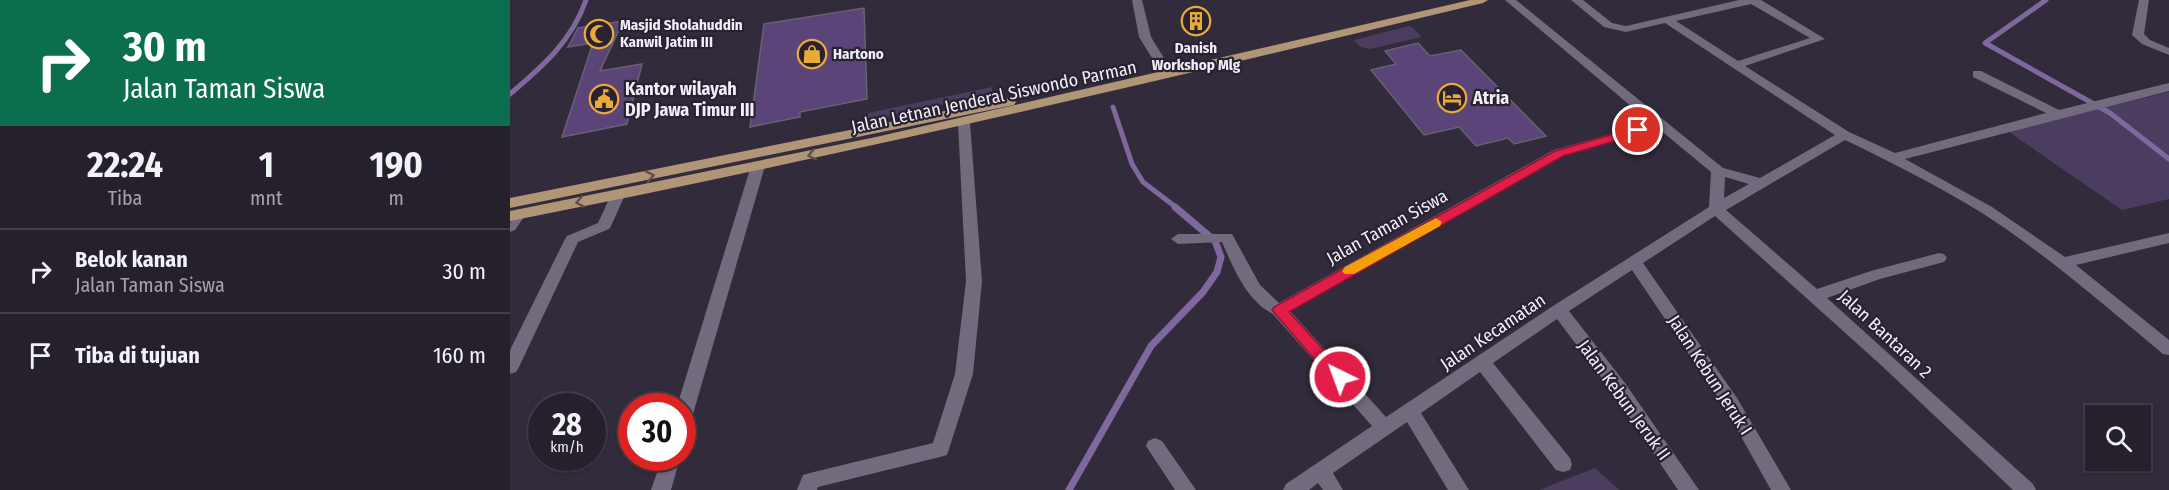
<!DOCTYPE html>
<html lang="id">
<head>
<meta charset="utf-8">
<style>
  body { margin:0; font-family:"Fira Sans Condensed",sans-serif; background:#2e2834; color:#f1f3f6; height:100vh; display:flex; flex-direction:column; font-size:22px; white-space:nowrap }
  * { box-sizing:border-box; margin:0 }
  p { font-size:20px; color:#a4a3a9 }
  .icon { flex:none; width:33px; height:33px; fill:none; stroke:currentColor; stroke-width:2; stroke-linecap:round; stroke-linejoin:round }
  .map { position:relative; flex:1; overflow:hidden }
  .sheet { display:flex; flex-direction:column; background:#26202c; width:510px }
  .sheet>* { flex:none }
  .banner { background:#0b6e4f; color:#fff; overflow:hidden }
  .buttons { position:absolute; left:1575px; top:405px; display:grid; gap:12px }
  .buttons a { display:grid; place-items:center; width:66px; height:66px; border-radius:0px; background:#26202c; box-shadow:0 2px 4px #0004,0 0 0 2px #423e48; font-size:30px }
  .speed { position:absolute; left:18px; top:393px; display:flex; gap:12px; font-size:30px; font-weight:700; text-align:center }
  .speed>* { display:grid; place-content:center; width:78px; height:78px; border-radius:50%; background:#26202c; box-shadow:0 2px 4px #0004,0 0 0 2px #423e48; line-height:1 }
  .speed small { font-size:15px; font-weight:400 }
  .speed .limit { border:9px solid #d22; background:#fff; color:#111 }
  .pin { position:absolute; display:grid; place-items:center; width:51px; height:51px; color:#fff; margin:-26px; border:3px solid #fff; border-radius:50%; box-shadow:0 2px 6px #0007 }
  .me { position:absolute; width:66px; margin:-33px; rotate:318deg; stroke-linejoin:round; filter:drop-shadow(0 0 4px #0008) }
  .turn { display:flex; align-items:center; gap:21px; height:126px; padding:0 24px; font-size:27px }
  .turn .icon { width:78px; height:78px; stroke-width:2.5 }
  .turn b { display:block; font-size:42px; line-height:51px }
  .eta { display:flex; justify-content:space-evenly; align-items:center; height:102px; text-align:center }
  .eta b { font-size:36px; font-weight:700; line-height:42px }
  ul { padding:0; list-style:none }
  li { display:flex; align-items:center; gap:18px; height:84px; padding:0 24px; border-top:2px solid #423e48 }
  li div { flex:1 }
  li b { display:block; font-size:22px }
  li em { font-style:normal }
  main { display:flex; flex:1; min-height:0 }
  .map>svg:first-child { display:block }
</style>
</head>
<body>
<main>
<section class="sheet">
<div class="banner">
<div class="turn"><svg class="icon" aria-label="right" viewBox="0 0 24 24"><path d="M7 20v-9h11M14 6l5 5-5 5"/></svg><div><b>30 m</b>Jalan Taman Siswa</div></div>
</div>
<div class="eta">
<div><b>22:24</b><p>Tiba</p></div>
<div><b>1</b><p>mnt</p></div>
<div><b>190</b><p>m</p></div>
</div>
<ul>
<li><svg class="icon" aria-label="right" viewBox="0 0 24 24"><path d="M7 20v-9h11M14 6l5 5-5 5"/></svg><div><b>Belok kanan</b><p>Jalan Taman Siswa</p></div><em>30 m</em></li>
<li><svg class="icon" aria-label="arrive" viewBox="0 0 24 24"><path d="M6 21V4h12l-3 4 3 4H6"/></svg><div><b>Tiba di tujuan</b></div><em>160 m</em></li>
</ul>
</section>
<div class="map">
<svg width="1659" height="490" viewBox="0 0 1659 490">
  <rect width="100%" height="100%" fill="#322b3b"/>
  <g fill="#4b3d5f">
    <polygon points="899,26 902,27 912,37 860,49 851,47 844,40"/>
    <polygon points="482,87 482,94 361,120 358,118 358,113"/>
    <polygon points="1659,92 1659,199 1612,210 1496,130"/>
    <polygon points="1085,468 1109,490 1029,490"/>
  </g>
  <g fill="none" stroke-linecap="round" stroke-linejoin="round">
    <g stroke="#7f689e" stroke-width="5">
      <polyline points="1536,0 1475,43 1600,113 1659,159"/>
      <path d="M0,94c32,-27 62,-53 76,-94"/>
      <polyline points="603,107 622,164 633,182 667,208"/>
    </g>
    <polyline stroke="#7f689e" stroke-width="7" points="559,490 641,346 693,292 707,272 711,257 705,241 665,207"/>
  </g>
  <g fill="#5b4478" stroke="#686173" stroke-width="1.5">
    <polygon points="354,8 357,99 290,112 290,117 240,127 254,24"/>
    <polygon points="113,21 90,71 132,64 117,124 52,137 83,43 58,47 68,28"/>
    <polygon points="908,43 920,56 951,50 1036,136 1004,144 998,138 966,146 949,127 914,135 861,70 886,64 875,51"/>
  </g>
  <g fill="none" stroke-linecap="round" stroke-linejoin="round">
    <g fill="#726b7d" fill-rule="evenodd">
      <polygon points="622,0 632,0 641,37 654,58 654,72 646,72 642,58 629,37"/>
      <path d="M995,0h11l207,168 37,10 75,-43 -170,-112 -39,9 -22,-5 -33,-27h12l29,23 14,3 113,-26h22l64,39 -80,27 104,66 46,21 151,-40 -73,-36v-6h8l78,39 110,-27v8l-264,68 87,48 73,50 104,-24v10l-93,22 93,75v15l-6,-1c-59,-49 -117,-100 -181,-141 -44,-27 -91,-51 -137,-73l-119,70 91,79 54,-18 68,-18 5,1 3,4 -3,4 -64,17 -53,19 206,186 3,6h-23l-131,-124 -167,-150 -72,47 94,135 54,92h-20l-46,-82 -93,-138 -63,41 56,72 74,107h-21l-65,-97 -56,-74 -64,44 77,95 2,6 -2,6 -7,2 -7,-2 -76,-98 -59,41 48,77h-21l-41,-68 -74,51 10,17h-20l-5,-7 -9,7h-26l3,-6 86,-58 -99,-112c-27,-14 -39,-45 -51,-72l-44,2 -7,-5 7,-5h54l28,51 19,18 275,-153 97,-27zM1241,4l59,34 -72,23 -62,-40zM1149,129l52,43 -2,35 -156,99 -167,111 -96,-106 274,-155zM1215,177l24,7 -25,14z"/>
      <polygon points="1629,0 1639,0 1634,34 1640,40 1659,48 1659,55 1632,44 1622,35"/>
      <polygon points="454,119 460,123 472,281 463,374 439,449 437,455 430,457 308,487 307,490 287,490 293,475 300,473 423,443 445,374 456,281 448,123"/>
      <polygon points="108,191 115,195 101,226 99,229 68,242 9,367 6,372 0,374 0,350 55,239 57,236 88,223 101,195"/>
      <path d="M9,209l7,5 -11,16 -5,2c0,-10 0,-20 9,-23z"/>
      <polygon points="645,438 652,441 686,490 665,490 636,446 638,441"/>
    </g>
    <g fill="#726b7d" fill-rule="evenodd">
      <polygon points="248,162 255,166 181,421 178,426 172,428 172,406 167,406 241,166"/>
      <polygon points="152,458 170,458 161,490 141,490"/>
    </g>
    <g fill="#b09576" fill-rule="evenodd">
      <path d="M960,0h18l-5,3c-323,78 -647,154 -973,218v-10l366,-74z"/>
      <polygon points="500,98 506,102 504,105 0,208 0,198"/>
    </g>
  </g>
  <defs><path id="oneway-chevron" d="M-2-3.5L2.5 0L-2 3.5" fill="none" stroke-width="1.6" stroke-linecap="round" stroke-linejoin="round" transform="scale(1.5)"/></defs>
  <g stroke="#5e504d">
    <use href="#oneway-chevron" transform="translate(302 155) rotate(168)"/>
    <use href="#oneway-chevron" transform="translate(140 176) rotate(-11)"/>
    <use href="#oneway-chevron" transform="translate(70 202) rotate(169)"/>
  </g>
  <polygon fill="#e11d48" stroke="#92132f" stroke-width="1.5" points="1128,127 1134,130 1133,133 1053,156 779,312 835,373 837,377 835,382 830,383 824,382 762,310 764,307 1045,151"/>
  <polygon fill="#f59e0b" points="926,218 932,222 930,226 844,274 835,274 832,271 835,267"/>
  <defs>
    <g id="building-ring" transform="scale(1.5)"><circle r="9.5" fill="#282231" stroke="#e9ab38" stroke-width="1.5"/><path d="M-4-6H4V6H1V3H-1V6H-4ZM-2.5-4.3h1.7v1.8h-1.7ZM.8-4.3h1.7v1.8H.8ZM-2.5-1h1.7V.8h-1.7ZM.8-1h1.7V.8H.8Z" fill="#e9ab38"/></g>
    <g id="mosque-ring" transform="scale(1.5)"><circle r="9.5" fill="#282231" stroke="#e9ab38" stroke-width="1.5"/><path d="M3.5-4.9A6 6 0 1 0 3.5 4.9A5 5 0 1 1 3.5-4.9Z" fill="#e9ab38"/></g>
    <g id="shop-ring" transform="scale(1.5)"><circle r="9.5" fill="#282231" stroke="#e9ab38" stroke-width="1.5"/><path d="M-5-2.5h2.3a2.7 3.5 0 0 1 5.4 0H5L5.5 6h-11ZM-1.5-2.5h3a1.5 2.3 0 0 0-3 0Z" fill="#e9ab38"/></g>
    <g id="hotel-ring" transform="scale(1.5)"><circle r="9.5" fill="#282231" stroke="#e9ab38" stroke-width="1.5"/><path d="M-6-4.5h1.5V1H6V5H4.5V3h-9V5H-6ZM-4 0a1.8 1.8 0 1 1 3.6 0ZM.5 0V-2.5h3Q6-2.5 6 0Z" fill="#e9ab38"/></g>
    <g id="civic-ring" transform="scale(1.5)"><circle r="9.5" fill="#282231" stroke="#e9ab38" stroke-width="1.5"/><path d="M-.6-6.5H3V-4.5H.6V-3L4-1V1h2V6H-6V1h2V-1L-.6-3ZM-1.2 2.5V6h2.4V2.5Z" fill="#e9ab38"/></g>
  </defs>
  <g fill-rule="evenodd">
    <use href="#building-ring" x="686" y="21"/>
    <use href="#mosque-ring" x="89" y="34"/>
    <use href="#shop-ring" x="302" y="54"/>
    <use href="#hotel-ring" x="942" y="98"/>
    <use href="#civic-ring" x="94" y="99"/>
  </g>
  <g text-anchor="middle" stroke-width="4.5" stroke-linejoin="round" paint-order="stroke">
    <g font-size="15" font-weight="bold" fill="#f2eef8" stroke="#282231" text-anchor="start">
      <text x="110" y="30">Masjid Sholahuddin<tspan x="110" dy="17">Kanwil Jatim III</tspan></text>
      <text x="686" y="53" text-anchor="middle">Danish<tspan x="686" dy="17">Workshop Mlg</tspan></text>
      <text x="323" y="59">Hartono</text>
    </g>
    <g font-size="18" font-weight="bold" fill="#f2eef8" stroke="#282231" text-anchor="start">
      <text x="115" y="95">Kantor wilayah<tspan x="115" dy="21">DJP Jawa Timur III</tspan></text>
      <text x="963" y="104">Atria</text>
    </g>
    <g font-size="18" fill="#f2eef8" stroke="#282231">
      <text transform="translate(484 97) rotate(-12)" y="6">Jalan Letnan Jenderal Siswondo Parman</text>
      <text transform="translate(877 227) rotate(-29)" y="6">Jalan Taman Siswa</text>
      <text transform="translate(983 332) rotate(-34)" y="6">Jalan Kecamatan</text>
      <text transform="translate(1375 334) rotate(43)" y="6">Jalan Bantaran 2</text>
      <text transform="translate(1200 375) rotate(57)" y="6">Jalan Kebun Jeruk I</text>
      <text transform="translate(1114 400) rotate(54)" y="6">Jalan Kebun Jeruk II</text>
    </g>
  </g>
</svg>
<div class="buttons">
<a><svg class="icon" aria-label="search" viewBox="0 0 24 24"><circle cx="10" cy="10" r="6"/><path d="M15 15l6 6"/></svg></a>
</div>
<div class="speed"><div>28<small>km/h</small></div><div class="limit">30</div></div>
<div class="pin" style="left:1128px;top:130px;background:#d93025"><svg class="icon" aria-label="arrive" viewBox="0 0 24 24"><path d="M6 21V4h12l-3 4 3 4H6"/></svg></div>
<svg class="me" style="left:830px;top:377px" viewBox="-20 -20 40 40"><circle r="17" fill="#e11d48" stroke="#fff" stroke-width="3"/><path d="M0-11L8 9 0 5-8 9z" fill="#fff"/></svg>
</div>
</main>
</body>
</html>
